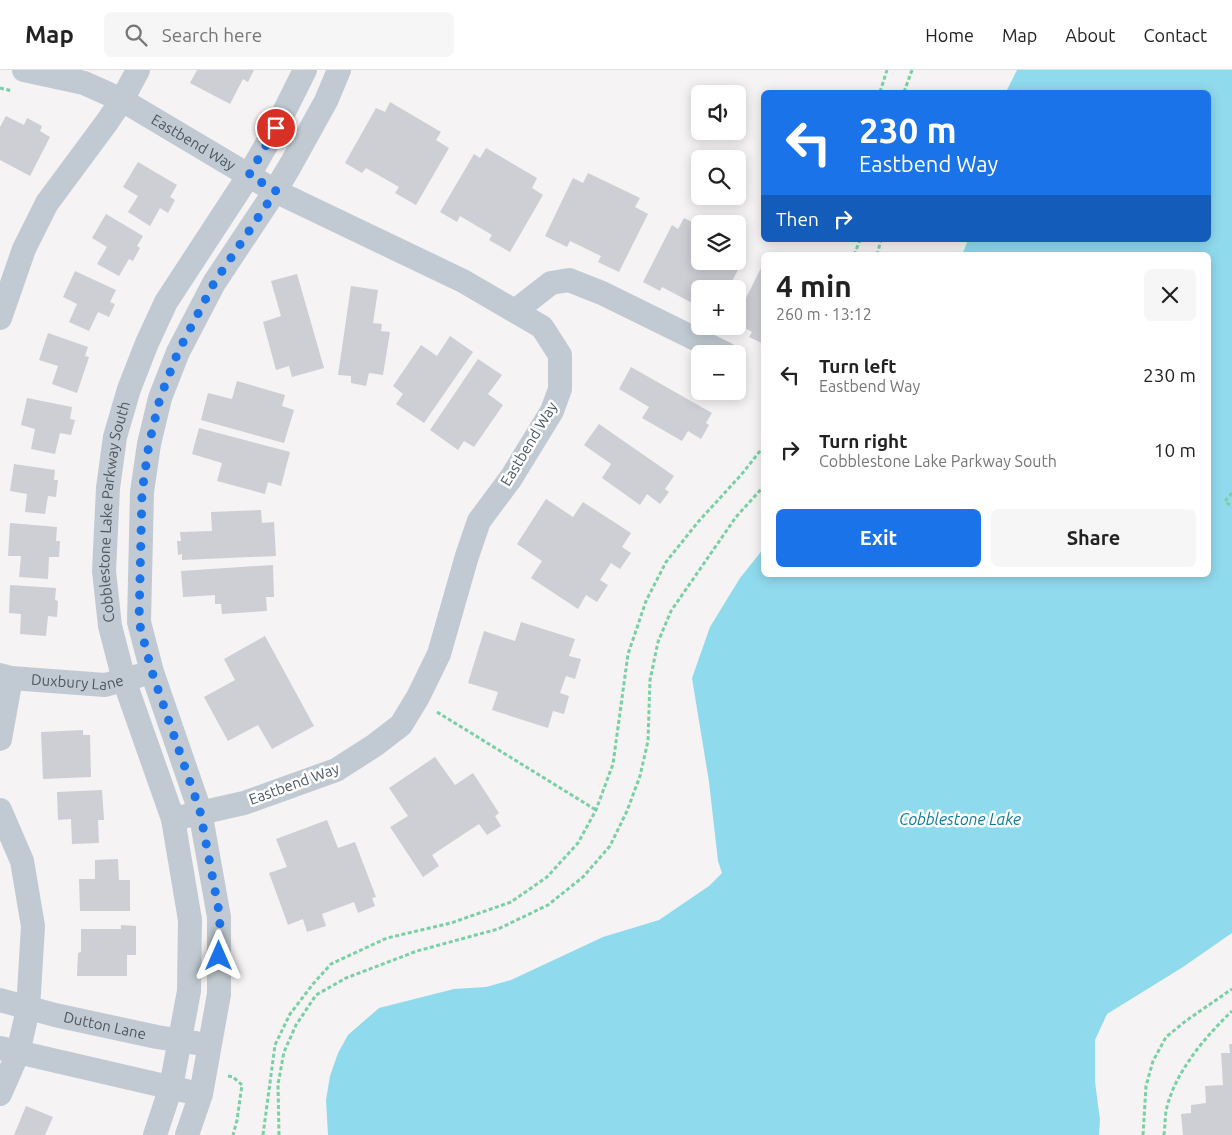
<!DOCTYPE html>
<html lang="en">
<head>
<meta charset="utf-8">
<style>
  body { margin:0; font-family:Ubuntu,sans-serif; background:#f6f6f6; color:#222; height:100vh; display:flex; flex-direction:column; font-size:19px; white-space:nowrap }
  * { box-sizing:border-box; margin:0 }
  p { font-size:16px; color:#767676 }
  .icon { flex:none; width:28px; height:28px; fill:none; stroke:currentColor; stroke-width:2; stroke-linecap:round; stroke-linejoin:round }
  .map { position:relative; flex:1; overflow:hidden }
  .side { position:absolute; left:761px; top:182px; width:450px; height:325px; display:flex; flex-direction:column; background:#fff; border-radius:8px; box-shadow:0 2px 12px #0003 }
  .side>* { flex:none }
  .guide { position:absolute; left:761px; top:20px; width:450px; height:152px; border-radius:8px; box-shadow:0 2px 12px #0003; background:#1a73e8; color:#fff; overflow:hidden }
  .controls { position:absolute; left:691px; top:15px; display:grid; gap:10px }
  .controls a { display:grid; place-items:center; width:55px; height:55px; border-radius:8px; background:#fff; box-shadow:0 2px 12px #0003; font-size:25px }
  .pin { position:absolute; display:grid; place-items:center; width:42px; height:42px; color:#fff; margin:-21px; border:2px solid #fff; border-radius:50%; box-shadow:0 1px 5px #0007 }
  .me { position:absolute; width:55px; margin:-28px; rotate:0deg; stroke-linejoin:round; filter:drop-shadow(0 0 4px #0008) }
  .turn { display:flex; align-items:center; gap:18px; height:105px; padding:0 15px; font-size:22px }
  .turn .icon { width:65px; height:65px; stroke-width:2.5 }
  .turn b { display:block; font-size:35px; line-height:42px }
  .then { display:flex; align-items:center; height:48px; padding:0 15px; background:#0003; gap:10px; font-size:19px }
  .round { display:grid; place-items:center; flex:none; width:52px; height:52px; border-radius:8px; background:#f6f6f6 }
  .head { display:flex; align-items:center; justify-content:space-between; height:85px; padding:0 15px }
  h1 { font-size:30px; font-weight:700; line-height:38px }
  .action { display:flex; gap:10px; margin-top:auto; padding:10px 15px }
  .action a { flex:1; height:58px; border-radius:8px; background:#1a73e8; color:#fff; font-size:20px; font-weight:700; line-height:58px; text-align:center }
  .action a+a { background:#f6f6f6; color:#222 }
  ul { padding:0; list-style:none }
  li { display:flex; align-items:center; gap:15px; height:75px; padding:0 15px }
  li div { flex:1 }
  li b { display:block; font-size:19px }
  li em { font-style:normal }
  header { display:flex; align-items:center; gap:30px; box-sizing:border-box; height:70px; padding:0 25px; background:#fff; border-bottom:1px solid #e0e0e0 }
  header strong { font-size:24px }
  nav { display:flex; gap:28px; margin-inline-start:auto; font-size:18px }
  .search { width:350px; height:45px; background:#f6f6f6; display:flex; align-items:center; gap:12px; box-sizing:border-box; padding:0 18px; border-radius:8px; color:#767676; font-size:19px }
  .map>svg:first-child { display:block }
</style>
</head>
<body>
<header>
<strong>Map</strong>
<div class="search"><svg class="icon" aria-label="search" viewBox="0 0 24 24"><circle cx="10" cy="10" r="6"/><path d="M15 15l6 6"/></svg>Search here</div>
<nav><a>Home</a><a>Map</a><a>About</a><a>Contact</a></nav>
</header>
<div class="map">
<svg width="1232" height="1065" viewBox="0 0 1232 1065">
  <rect width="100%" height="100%" fill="#f5f3f3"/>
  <polygon fill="#90daee" points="1017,0 1232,0 1232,863 1183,897 1107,944 1095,970 1095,1012 1100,1050 1099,1065 328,1065 326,1030 330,1006 338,983 348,965 379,938 454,919 486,917 511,910 603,867 659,850 709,816 722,803 718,791 709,712 692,608 710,557 740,508 764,478 764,505 1209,505 1209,185 962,185 968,170 1209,170 1209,22 1006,22"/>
  <g fill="#cdcfd5">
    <polygon points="197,0 254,0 248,12 243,9 230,34 190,13"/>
    <polygon points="390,32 441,62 436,70 449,78 416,135 395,123 399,117 366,98 362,103 345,93 376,38 385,42"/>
    <polygon points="6,46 24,55 27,48 42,56 40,61 50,67 30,106 0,90 0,57"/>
    <polygon points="486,78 537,108 532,118 543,125 510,182 489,170 492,165 460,146 457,152 440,142 474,84 480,88"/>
    <polygon points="138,92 177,115 170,127 175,130 168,143 160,138 150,156 128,142 138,126 123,117"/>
    <polygon points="588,103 640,128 635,137 648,144 619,202 598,192 601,186 570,171 567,177 545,166 573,108 583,113"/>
    <polygon points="106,144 143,166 137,176 140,178 133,191 129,189 119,206 97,194 107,177 92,168"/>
    <polygon points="684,148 700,156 700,191 738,191 738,187 743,190 728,219 700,219 700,241 693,237 694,234 662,217 660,221 643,212 672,155 678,159"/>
    <polygon points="764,192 764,274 749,267 752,262 738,254 738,244"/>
    <polygon points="75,201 116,220 110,232 115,234 109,247 98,242 89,261 69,252 77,234 63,227"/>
    <polygon points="297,204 324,298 292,307 289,296 276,300 263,252 281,246 271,211"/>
    <polygon points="351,216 378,220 373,253 382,254 381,261 390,262 383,305 369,303 366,316 351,313 351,306 338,305"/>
    <polygon points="48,263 88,277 85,286 89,287 77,323 52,314 58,296 39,290"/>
    <polygon points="450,266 473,282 424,353 396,334 403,324 393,316 421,275 437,286"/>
    <polygon points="478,289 502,305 488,324 503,335 474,377 464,371 458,380 430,360"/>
    <polygon points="631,297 712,343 706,353 709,355 701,369 688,361 682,371 642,348 649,337 619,319"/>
    <polygon points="237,311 285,325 282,336 294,340 284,373 201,350 208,323 232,329"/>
    <polygon points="27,328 72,337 70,349 75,350 71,365 60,363 55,384 31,379 35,359 21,355"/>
    <polygon points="599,354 674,406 665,419 669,422 660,434 647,424 640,435 602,408 611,394 584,375"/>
    <polygon points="199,358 290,382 281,416 268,412 265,424 217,411 222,393 192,384"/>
    <polygon points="14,394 55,400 54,410 58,410 56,427 48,426 45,444 25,442 27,424 10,421"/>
    <polygon points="546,429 573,447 583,432 631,463 622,477 631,483 620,499 611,493 600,510 608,515 597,532 586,525 578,539 531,508 542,491 517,474"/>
    <polygon points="261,440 262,453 274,452 276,486 182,490 182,484 178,485 177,471 181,471 180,462 212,461 211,442"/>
    <polygon points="10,453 57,457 56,471 60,471 59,487 49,487 48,509 19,507 21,486 8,486"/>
    <polygon points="273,495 274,527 266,527 267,541 222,544 221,534 215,534 215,525 183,527 181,501"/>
    <polygon points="10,515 56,518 55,530 58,531 57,547 48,546 46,566 20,564 21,544 9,543"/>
    <polygon points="521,552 575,569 569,586 581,589 575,609 566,606 560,623 569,626 564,644 553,641 548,658 492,640 498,622 468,613 484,561 515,571"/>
    <polygon points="265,566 314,656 272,679 258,655 228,671 204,627 235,610 224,589"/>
    <polygon points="83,660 83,665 90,665 91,707 43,709 41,662"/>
    <polygon points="435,687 455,715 473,703 499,743 495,746 501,756 487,765 479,754 432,785 439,796 423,807 390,757 408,746 389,718"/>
    <polygon points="102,720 104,750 98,750 99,773 72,774 71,749 58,750 57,722"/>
    <polygon points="327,750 338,778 355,772 376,827 372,828 375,836 358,843 354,832 322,844 326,856 307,862 303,849 288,855 269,803 287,797 276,769"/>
    <polygon points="118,789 119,810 130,810 130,841 80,841 79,809 95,809 95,790"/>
    <polygon points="121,855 136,856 136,885 127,885 127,906 77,906 78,883 81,882 81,859 121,859"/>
    <polygon points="1229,974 1232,974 1232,1065 1183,1065 1181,1044 1191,1043 1191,1035 1206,1033 1205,1016 1223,1015 1221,983 1230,983"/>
    <polygon points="26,1036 53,1047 45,1065 14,1065"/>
  </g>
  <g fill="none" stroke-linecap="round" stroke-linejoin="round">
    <g stroke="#7ad0a6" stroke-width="3" stroke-dasharray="4 2.5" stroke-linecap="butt">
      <polyline points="0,18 12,21"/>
      <polyline points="880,22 887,0"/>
      <polyline points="904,22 912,0"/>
      <polyline points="854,185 860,170"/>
      <polyline points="877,185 881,170"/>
      <polyline points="1232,423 1225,431 1232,437"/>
      <polyline points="437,642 596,740"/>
      <polyline points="228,1006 233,1007 242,1015 237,1050 233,1065"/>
      <polyline points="263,1065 275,975 290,944 313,914 331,894 387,868 451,853 511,832 547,807 578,773 596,740 613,694 628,584 646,531 666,492 698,452 741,405 764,376"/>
      <polyline points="279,1065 278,1014 284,982 296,955 316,925 346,908 417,881 498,859 548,835 583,807 610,776 627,741 640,706 648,671 650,610 658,572 671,541 736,447 764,416"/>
      <polyline points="1143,1065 1146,1016 1153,991 1166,967 1187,950 1232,919"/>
      <path d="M1164,1065c1,-8 1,-16 2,-24 8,-38 39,-74 66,-100"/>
    </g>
    <g stroke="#c1cad2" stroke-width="24">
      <path id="s1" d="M24,0l60,13 38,17 153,91 188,90 79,46 18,28v34l-8,22 -41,67 -32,43 -12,35 -28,98 -21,43 -17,28 -26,20 -39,25 -92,33 -71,16"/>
      <polyline points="515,241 551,213 569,210 602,223 726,284"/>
      <polyline points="0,248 24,179 47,133 107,52 122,30 138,0"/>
      <path id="s2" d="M0,605l11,3 94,7 33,-9"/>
      <polyline points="0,669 11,608"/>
      <polyline points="0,740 22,791 33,856 28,939 18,983 0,1024"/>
      <path id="s3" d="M0,930l55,15 102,22 39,6"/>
      <polyline points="0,978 186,1021"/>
      <path id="s4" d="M155,1065l16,-48 18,-96 1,-71 -17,-101 -49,-139 -14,-54 -6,-55 4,-83 7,-51 14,-48 18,-46 19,-41 83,-127 27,-47 29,-58"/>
      <polyline points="187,1065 201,1024 219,924 219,847 200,741 152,602 139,552 142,422 149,374 160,328 178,282 214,213 275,121 290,96 326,31 339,0"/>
    </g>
  </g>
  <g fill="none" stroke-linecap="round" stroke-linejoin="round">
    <polyline stroke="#1a73e8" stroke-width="9" stroke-dasharray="0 16.2" points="219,886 220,847 200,741 152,602 139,552 142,422 149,374 160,328 178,282 214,213 276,121 249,105 276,58"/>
  </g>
  <g text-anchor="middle" stroke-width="5" stroke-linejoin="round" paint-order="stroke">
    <g font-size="15" fill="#4a5661" stroke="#fff">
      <text dy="5" stroke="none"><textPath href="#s1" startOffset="186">Eastbend Way</textPath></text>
      <text transform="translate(529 374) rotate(-59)" y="5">Eastbend Way</text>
      <text dy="5" stroke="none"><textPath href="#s4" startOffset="640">Cobblestone Lake Parkway South</textPath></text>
      <text dy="5" stroke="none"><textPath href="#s2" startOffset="78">Duxbury Lane</textPath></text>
      <text transform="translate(294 714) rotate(-20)" y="5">Eastbend Way</text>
      <text dy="5" stroke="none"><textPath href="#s3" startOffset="108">Dutton Lane</textPath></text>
    </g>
    <g font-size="16" font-style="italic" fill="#0c7c9b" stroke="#fff">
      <text x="960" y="755">Cobblestone Lake</text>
    </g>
  </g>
</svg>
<div class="controls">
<a><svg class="icon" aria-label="sound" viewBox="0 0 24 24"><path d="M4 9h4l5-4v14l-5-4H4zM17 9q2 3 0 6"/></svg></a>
<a><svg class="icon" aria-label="search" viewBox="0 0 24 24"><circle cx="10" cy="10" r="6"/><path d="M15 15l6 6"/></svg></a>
<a><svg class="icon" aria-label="layers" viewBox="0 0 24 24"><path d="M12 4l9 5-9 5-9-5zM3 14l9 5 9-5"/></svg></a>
<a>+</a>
<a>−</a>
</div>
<div class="pin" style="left:276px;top:58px;background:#d93025"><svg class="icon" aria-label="arrive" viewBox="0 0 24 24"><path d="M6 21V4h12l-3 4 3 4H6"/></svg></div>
<svg class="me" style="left:219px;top:886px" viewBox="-20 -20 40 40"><path d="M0-17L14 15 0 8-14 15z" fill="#1a73e8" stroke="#fff" stroke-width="4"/></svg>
<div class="guide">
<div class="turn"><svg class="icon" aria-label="left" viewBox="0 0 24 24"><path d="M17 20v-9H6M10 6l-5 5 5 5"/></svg><div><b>230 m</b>Eastbend Way</div></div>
<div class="then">Then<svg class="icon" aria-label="right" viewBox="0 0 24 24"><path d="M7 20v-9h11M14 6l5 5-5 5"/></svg></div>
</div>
<section class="side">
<div class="head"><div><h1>4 min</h1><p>260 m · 13:12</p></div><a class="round"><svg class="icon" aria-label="close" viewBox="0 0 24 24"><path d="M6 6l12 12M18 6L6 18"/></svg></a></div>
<ul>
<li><svg class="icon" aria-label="left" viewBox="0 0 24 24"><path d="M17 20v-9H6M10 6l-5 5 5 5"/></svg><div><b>Turn left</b><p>Eastbend Way</p></div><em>230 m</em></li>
<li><svg class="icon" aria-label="right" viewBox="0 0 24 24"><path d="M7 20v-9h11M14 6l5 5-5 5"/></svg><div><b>Turn right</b><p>Cobblestone Lake Parkway South</p></div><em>10 m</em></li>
</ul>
<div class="action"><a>Exit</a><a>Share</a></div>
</section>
</div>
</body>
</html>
